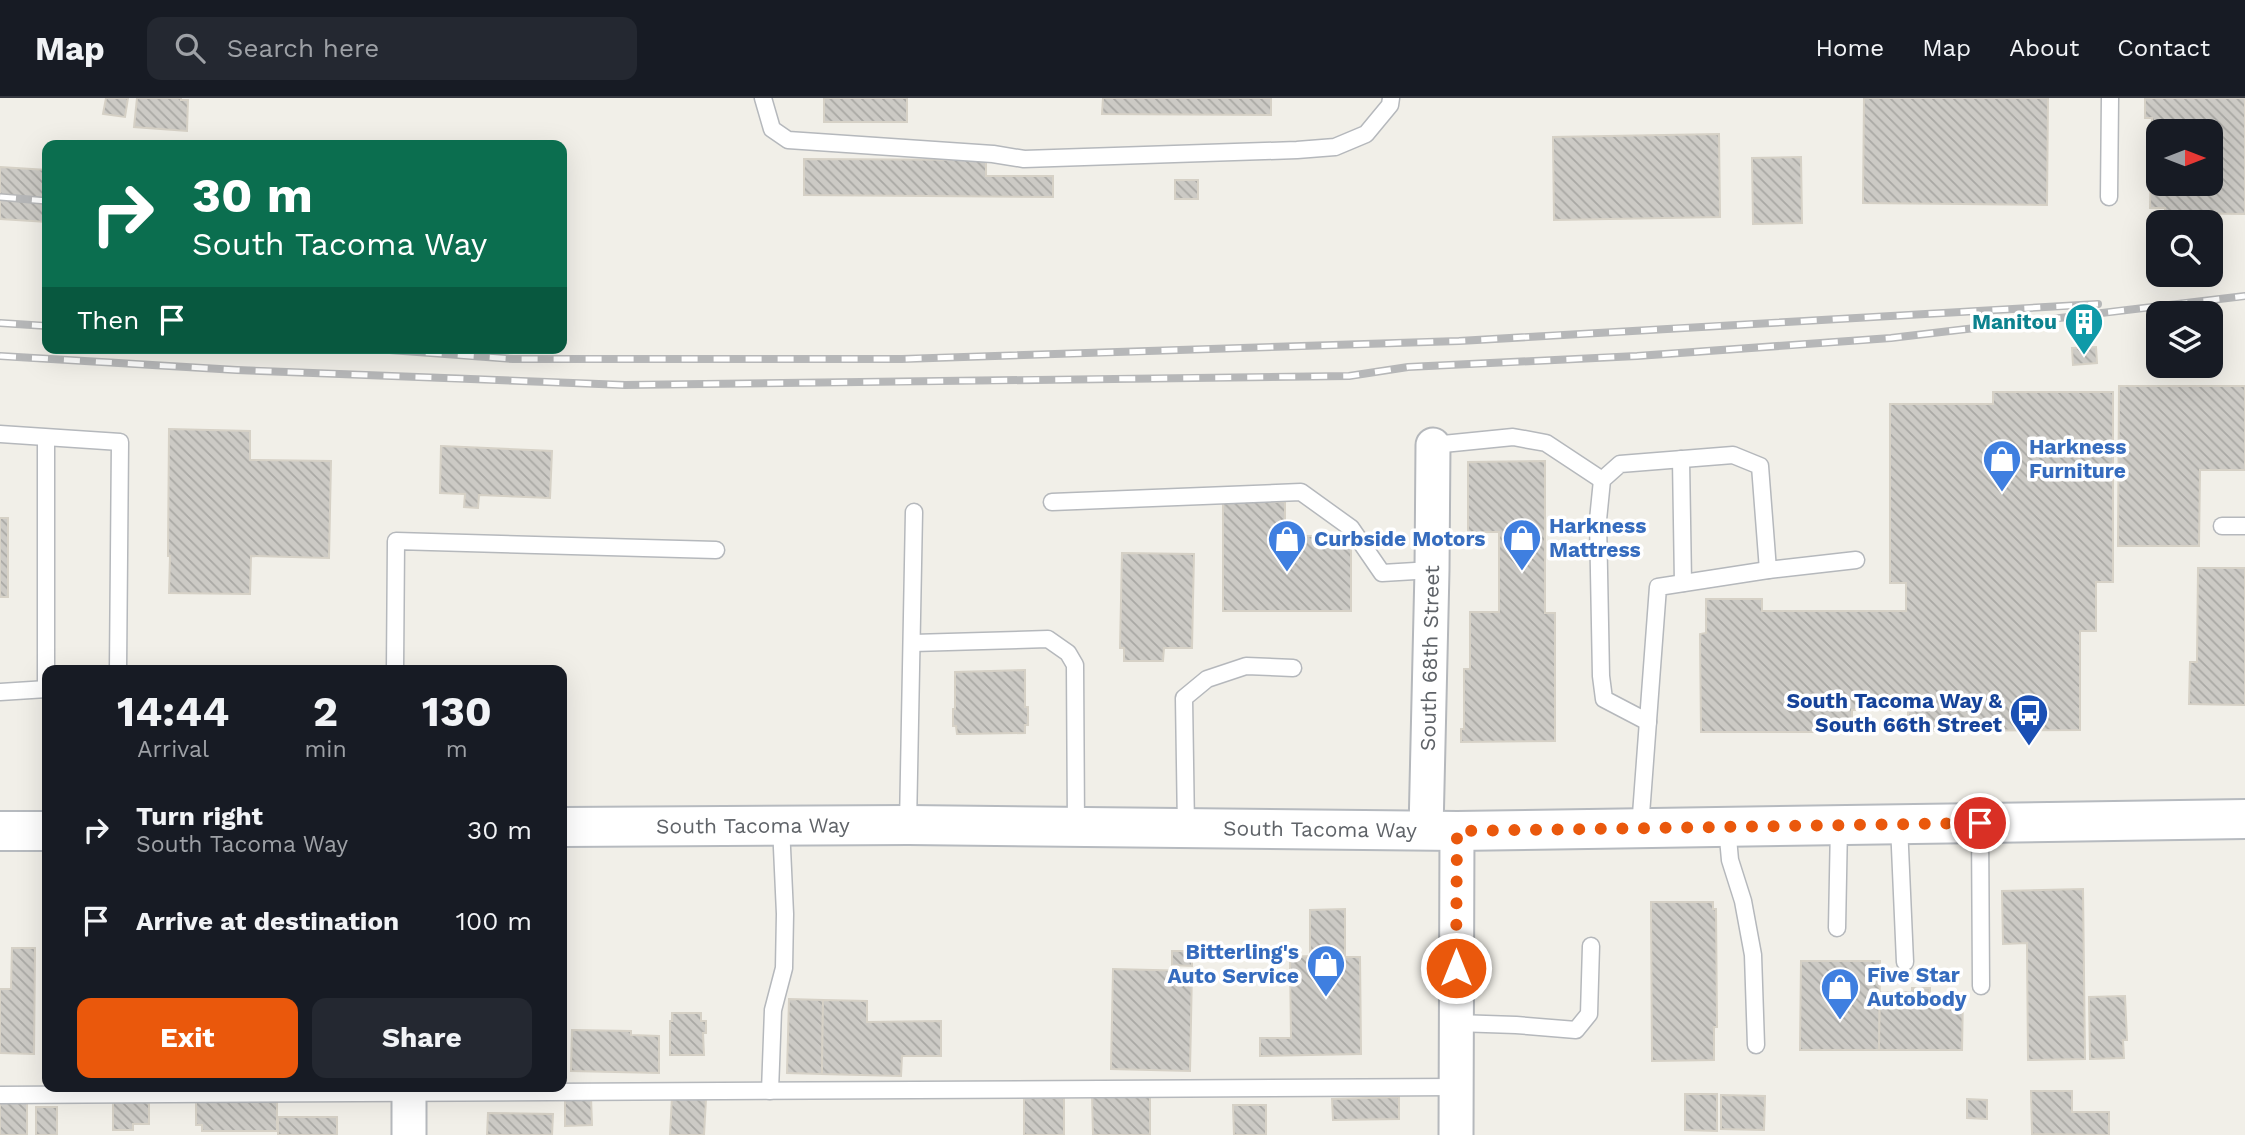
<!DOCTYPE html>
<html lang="en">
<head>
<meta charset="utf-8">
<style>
  body { margin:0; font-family:"Work Sans",sans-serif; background:#242831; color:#f1f3f6; height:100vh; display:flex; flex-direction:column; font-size:26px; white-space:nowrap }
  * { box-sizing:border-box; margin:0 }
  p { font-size:23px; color:#9ea1a6 }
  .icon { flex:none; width:38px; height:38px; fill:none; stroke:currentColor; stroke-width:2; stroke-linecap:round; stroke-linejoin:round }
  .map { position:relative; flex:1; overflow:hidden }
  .panel { position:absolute; left:42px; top:567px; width:525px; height:427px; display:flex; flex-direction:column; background:#171b24; border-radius:14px; box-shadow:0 7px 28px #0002 }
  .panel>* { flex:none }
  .banner { position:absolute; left:42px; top:42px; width:525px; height:214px; border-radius:14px; box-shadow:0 7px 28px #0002; background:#0b6e4f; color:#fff; overflow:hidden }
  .needle { width:46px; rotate:90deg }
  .controls { position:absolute; left:2146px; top:21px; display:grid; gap:14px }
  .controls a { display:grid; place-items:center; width:77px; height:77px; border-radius:14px; background:#171b24; box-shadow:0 7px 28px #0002; font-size:35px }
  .pin { position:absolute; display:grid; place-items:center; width:60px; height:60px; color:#fff; margin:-30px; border:4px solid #fff; border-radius:50%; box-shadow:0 2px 7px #0007 }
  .me { position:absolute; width:77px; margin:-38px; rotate:0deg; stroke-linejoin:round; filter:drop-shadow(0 0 5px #0008) }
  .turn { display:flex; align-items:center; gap:24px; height:147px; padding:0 35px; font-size:32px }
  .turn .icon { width:91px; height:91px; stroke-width:2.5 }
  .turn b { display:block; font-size:49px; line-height:60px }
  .then { display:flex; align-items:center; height:66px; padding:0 35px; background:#0003; gap:14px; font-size:26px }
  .eta { display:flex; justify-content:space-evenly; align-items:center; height:119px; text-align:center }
  .eta b { font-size:42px; font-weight:700; line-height:49px }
  .primary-button { display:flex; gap:14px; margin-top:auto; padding:14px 35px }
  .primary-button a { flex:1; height:80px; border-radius:14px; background:#ea580c; color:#fff; font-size:28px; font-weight:700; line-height:80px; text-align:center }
  .primary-button a+a { background:#242831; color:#f1f3f6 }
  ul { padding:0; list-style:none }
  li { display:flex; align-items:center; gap:21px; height:91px; padding:0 35px }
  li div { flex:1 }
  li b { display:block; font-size:26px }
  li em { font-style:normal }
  header { display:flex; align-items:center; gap:42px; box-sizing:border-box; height:98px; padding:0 35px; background:#171b24; border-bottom:2px solid #363941 }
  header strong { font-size:33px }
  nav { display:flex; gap:38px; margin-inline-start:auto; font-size:24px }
  .search { width:490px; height:63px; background:#242831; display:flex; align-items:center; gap:18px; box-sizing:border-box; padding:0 24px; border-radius:14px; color:#9ea1a6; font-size:26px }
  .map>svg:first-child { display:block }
</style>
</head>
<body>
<header>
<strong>Map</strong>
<div class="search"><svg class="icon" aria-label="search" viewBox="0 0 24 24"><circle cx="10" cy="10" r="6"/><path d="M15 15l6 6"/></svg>Search here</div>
<nav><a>Home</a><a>Map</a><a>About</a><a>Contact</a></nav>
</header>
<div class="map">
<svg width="2245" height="1037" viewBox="0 0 2245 1037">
  <defs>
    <pattern id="building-back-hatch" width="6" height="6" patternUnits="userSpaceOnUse" patternTransform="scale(1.75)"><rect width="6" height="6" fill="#cccac5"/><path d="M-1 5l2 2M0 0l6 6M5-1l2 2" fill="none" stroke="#a9a8a4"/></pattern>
  </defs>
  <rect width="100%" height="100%" fill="#f1efe8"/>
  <g fill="url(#building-back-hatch)" stroke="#d6d1c6" stroke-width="2" fill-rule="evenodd">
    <polygon points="106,0 128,0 125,19 103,16"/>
    <polygon points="137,0 181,0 181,2 188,2 187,33 134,29"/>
    <rect x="824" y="0" width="83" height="24"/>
    <polygon points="1103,0 1271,0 1271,17 1102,16"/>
    <polygon points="1864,0 2048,0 2047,107 1863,105"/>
    <path d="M2145,0h100v116l-80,-1v-5h-15l2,-90h-7zM2158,33h52v53h-52z"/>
    <polygon points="1719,36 1720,119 1554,122 1553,39"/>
    <polygon points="1801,59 1802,125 1753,126 1752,60"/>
    <polygon points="804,61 986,62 986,78 1053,78 1053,99 804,97"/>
    <polygon points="0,69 47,72 47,124 0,121"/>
    <rect x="1175" y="82" width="23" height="19"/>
    <polygon points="2096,249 2097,265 2073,267 2072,250"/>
    <polygon points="2119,288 2245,288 2245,372 2200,372 2199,448 2118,448"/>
    <polygon points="1993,294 2113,294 2113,484 2096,484 2096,533 2080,533 2080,632 1908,633 1908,612 1852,612 1852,634 1701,634 1700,536 1706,535 1706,501 1762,501 1762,513 1906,513 1906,485 1890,485 1890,306 1993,306"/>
    <polygon points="169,331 250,333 250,362 331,363 329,460 251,458 250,496 169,495 170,458 168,458"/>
    <polygon points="441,348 552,353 550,400 479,397 478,410 464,409 465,396 440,395"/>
    <polygon points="1545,363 1545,515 1555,515 1555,643 1461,644 1461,631 1464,631 1464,571 1470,571 1470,514 1499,514 1499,434 1468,434 1468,364"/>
    <polygon points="1223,404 1285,404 1285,438 1351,438 1351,513 1223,513"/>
    <rect x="0" y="420" width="8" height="79"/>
    <polygon points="1122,455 1194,456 1192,550 1164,550 1163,563 1124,563 1124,550 1120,550"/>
    <polygon points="2198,470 2245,470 2245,607 2189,606 2190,564 2197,564"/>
    <polygon points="1025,572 1025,609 1028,609 1028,627 1025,627 1025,635 957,636 956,628 953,628 953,611 955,611 955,574"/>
    <polygon points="2083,791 2085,961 2028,962 2027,845 2003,846 2002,793"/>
    <polygon points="1651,804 1713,804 1713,811 1716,811 1717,929 1714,929 1714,962 1652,963"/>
    <polygon points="1345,811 1345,859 1360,859 1361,956 1260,958 1260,940 1291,940 1290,859 1310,858 1310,812"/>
    <polygon points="12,850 35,850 34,956 0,955 0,891 11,891"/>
    <polygon points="1172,853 1192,853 1192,868 1172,867"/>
    <polygon points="1801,863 1880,863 1879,952 1800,952"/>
    <polygon points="1113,871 1192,873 1190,973 1111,971"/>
    <polygon points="1912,890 1930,890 1930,897 1963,897 1962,952 1879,952 1880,894 1912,894"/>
    <polygon points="2125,898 2127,942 2123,942 2124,960 2090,961 2089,899"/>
    <polygon points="789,901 823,902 822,976 787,975"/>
    <polygon points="823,902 867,903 867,924 941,923 941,958 902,958 901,978 822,976"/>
    <polygon points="672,915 701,915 701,923 706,923 706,935 703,935 704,957 670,957 670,923 672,923"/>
    <polygon points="572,932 631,933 631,937 659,938 659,975 571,973"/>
    <polygon points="2031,993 2072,993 2072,1014 2109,1014 2109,1037 2032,1036"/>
    <polygon points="1685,996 1717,996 1717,1033 1685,1032"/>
    <polygon points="1092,997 1150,997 1150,1037 1093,1037"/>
    <polygon points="1721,997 1765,998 1764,1032 1721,1031"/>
    <polygon points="113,999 149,999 149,1026 133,1026 133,1032 113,1032"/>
    <polygon points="591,999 592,1027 565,1028 565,1000"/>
    <polygon points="672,999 706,1001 704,1037 670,1037"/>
    <polygon points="1399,999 1399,1021 1333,1022 1332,1001"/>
    <rect x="1024" y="1000" width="40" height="37"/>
    <polygon points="196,1001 277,1002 277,1033 202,1033 202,1027 196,1027"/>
    <polygon points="1967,1001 1987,1002 1987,1021 1967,1020"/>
    <rect x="0" y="1005" width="27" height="32"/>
    <polygon points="1233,1007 1266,1007 1266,1037 1234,1037"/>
    <rect x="36" y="1009" width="21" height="28"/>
    <polygon points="488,1015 553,1016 552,1037 487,1037"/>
    <rect x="278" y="1019" width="59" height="18"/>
  </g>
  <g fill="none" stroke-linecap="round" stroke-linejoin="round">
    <g stroke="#b5b8bc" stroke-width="19">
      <g id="lane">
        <polyline points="763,0 772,31 788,42 993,56 1024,61 1297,52 1335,49 1366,36 1390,7 1391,0"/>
        <polyline points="2109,99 2110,0"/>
        <polyline points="0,336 120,344 118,572"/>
        <polyline points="46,340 46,591"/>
        <polyline points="1433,347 1513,339 1546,345 1602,382"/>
        <polyline points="1681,361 1683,485"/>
        <polyline points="1052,404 1301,394 1351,430 1382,475 1432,472"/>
        <polyline points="2222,428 2245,428"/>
        <polyline points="913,545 1048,541 1068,555 1075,567 1076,729"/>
        <polyline points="395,572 396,443 716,452"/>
        <polyline points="0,594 47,591"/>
        <polyline points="1648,624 1604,601 1601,578 1598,422 1602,382 1620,366 1733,357 1760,368 1768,472"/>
        <polyline points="1980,725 1981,888"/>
        <polyline points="908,727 914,414"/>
        <polyline points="1899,727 1905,864"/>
        <polyline points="1727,729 1730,762 1743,803 1753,857 1756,947"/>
        <polyline points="1186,730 1184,600 1207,581 1246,568 1293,570"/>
        <polyline points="1640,730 1658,489 1768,472 1856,462"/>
        <polyline points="1837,830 1839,727"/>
        <polyline points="1456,925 1516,927 1576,932 1589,916 1591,848"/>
        <polyline points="770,993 773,912 784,870 785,816 781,728"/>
        <polyline points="0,997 1456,989"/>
      </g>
    </g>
    <g stroke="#b5b8bc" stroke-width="37">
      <g id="street">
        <path id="s1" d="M1426,732l6,-260 1,-125"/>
        <polyline points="409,1037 409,989"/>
        <polyline points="1456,1037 1457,733"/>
      </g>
    </g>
    <g stroke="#b6babf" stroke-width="42">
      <g id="secondary">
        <path id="s2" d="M562,729l346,-2 549,6 788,-12"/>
        <polyline points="0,733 47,733"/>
      </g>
    </g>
    <use href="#lane" stroke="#fff" stroke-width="16"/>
    <use href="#street" stroke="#fff" stroke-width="33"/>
    <use href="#secondary" stroke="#fff" stroke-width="38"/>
    <g stroke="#b6b7b8" stroke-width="8">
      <g id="rail">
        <polyline points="0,99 47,103"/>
        <polyline points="0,225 47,228"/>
        <polyline points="362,250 513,261 902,261 1459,243 2098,206"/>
        <polyline points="0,258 237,272 625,287 1349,278 1408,269 1637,258 1891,240 2245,198"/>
      </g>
    </g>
    <use href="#rail" stroke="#fff" stroke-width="5" stroke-dasharray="16" stroke-linecap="butt"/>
  </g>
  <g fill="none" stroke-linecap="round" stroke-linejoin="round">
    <polyline stroke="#ea580c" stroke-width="12" stroke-dasharray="0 21.6" points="1456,870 1457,733 1980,725"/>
  </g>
  <defs>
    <g id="building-pin" transform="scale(2.0125)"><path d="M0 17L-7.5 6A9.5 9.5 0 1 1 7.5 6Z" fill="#0f9aa8" stroke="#fff"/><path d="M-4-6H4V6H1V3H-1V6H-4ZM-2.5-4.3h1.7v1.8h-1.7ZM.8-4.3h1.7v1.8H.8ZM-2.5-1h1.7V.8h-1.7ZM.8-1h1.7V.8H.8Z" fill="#fff"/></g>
    <g id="shop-pin" transform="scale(2.0125)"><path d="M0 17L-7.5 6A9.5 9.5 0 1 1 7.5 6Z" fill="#3f7fe0" stroke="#fff"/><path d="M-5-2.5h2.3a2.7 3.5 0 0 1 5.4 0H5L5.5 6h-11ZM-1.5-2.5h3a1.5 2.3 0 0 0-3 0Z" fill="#fff"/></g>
    <g id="bus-pin" transform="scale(2.0125)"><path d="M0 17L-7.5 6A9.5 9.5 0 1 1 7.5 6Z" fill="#1a4fb4" stroke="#fff"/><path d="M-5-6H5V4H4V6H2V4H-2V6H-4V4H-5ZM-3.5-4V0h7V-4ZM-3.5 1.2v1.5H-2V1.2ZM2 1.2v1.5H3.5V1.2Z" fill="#fff"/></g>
  </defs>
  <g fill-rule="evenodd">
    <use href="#building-pin" x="2084" y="224"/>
    <use href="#shop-pin" x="2002" y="361"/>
    <use href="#shop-pin" x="1522" y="440"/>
    <use href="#shop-pin" x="1287" y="441"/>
    <use href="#bus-pin" x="2029" y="615"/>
    <use href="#shop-pin" x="1326" y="866"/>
    <use href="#shop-pin" x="1840" y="889"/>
  </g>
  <g text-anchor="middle" stroke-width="7" stroke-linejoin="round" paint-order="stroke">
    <g font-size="21" font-weight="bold" fill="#0d838f" stroke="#fff" text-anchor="end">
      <text x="2057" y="231">Manitou</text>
    </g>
    <g font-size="21" font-weight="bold" fill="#366cbe" stroke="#fff" text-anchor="start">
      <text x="2029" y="356">Harkness<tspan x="2029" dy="24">Furniture</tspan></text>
      <text x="1549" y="435">Harkness<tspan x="1549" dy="24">Mattress</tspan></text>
      <text x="1314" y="448">Curbside Motors</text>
      <text x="1299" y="861" text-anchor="end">Bitterling's<tspan x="1299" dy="24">Auto Service</tspan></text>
      <text x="1867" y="884">Five Star<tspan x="1867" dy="24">Autobody</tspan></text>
    </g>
    <g font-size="21" fill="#5f6368" stroke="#fff">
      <text dy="7" stroke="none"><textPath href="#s1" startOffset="172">South 68th Street</textPath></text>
      <text dy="7" stroke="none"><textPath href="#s2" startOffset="191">South Tacoma Way</textPath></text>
      <text dy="7" stroke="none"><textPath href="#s2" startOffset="758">South Tacoma Way</textPath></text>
    </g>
    <g font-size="21" font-weight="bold" fill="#164399" stroke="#fff" text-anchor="end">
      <text x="2002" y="610">South Tacoma Way &amp;<tspan x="2002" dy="24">South 66th Street</tspan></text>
    </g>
  </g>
</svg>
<div class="controls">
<a><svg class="needle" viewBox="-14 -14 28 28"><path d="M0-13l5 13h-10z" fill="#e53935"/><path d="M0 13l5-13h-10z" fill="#9ea1a6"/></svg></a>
<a><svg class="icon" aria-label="search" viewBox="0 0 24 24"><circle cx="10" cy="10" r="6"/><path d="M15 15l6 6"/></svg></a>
<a><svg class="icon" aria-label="layers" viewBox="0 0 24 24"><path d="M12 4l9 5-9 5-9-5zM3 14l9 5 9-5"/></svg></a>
</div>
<div class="pin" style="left:1980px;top:725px;background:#d93025"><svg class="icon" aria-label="arrive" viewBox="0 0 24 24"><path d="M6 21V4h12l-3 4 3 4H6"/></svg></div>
<svg class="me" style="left:1456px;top:870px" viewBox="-20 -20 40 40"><circle r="17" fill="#ea580c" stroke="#fff" stroke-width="3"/><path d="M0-11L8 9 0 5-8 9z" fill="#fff"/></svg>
<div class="banner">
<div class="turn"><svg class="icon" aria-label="right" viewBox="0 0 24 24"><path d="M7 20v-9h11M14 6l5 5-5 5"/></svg><div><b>30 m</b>South Tacoma Way</div></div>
<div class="then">Then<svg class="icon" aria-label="arrive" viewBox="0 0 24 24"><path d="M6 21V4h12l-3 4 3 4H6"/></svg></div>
</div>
<section class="panel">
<div class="eta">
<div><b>14:44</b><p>Arrival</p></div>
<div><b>2</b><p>min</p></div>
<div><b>130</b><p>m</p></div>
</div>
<ul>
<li><svg class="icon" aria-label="right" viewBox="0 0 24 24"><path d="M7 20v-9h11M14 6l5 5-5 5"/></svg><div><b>Turn right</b><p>South Tacoma Way</p></div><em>30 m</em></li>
<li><svg class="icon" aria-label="arrive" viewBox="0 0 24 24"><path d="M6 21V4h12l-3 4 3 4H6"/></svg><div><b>Arrive at destination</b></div><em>100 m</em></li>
</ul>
<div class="primary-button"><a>Exit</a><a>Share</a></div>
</section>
</div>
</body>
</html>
